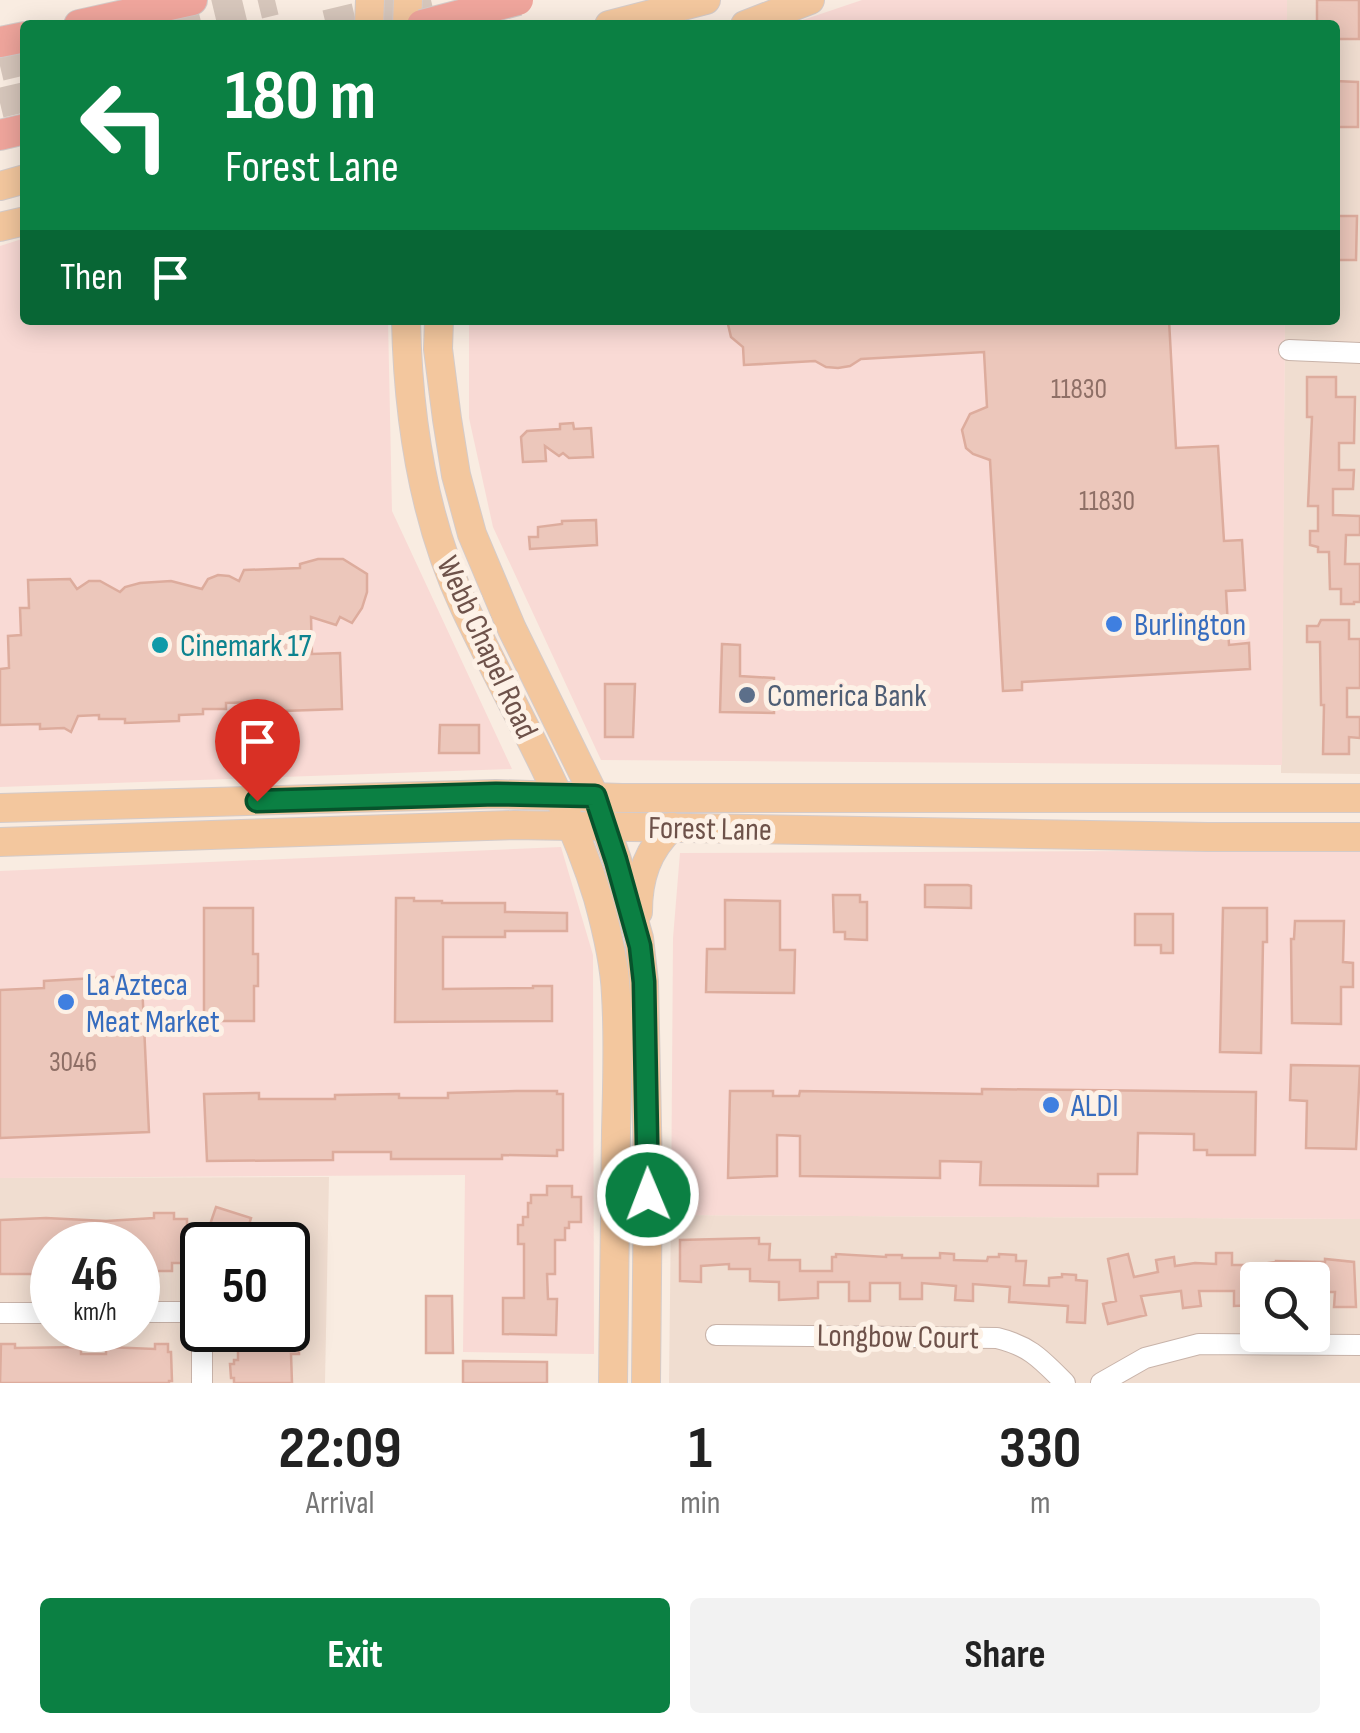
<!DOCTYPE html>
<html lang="en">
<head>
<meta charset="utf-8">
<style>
  body { margin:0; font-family:"Sofia Sans Condensed",sans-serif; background:#f2f2f2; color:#222; height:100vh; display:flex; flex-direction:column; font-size:38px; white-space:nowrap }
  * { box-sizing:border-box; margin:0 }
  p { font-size:32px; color:#767676 }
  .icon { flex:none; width:55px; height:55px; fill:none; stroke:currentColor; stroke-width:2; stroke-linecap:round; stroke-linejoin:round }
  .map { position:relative; height:1383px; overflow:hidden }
  .sheet { display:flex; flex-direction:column; background:#fff; flex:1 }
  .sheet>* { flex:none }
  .guide { position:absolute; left:20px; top:20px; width:1320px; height:305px; border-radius:10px; box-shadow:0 5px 25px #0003; background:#0b8043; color:#fff; overflow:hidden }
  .tools { position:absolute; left:1240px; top:1262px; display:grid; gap:20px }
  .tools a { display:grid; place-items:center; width:90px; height:90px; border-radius:10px; background:#fff; box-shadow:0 5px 25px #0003; font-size:50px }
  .speed { position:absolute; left:30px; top:1222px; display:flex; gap:20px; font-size:50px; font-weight:700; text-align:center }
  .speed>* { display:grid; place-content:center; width:130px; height:130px; border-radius:50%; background:#fff; box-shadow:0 5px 25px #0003; line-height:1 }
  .speed small { font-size:25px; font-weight:400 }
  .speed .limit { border:5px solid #111; border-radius:15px; background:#fff; color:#111 }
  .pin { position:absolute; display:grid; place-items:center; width:85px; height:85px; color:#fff; margin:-102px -42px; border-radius:50% 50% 50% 0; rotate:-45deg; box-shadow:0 0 10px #0007 }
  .pin .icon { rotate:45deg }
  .me { position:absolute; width:110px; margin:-55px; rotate:359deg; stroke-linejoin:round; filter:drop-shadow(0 0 8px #0008) }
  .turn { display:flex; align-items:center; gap:35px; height:210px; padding:0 40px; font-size:45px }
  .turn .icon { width:130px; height:130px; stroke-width:2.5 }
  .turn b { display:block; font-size:70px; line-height:85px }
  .then { display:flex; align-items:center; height:95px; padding:0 40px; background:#0003; gap:20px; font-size:38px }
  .eta { display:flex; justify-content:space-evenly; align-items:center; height:170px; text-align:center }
  .eta b { font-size:60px; font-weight:700; line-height:70px }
  .action { display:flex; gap:20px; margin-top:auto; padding:20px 40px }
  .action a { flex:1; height:115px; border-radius:10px; background:#0b8043; color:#fff; font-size:40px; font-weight:700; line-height:115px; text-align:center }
  .action a+a { background:#f2f2f2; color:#222 }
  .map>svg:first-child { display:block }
</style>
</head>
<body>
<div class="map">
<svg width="1360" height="1383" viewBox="0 0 1360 1383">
  <rect width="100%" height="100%" fill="#f9ece1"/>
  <g fill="#f0ddd0" fill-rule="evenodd">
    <polygon points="1287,0 1360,0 1360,774 1281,773 1285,320 1335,320 1335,25 1287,25"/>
    <path d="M329,1177l-4,206h-325v-205zM52,1245h86v85h-86zM202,1245h86v85h-86z"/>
    <path d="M671,1215l689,4v164h-691zM1258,1280h54v55h-54z"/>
  </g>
  <g fill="#f9dad5">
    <polygon points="862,0 1287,0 1287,25 788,25"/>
    <polygon points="25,238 25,320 388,320 392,511 512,769 0,787 0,246"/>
    <polygon points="469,320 1285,320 1282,765 601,760 493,527 469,418"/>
    <polygon points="561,847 593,955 594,1354 463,1352 465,1175 0,1178 0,871"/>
    <polygon points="1360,850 1360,1219 671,1215 673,938 680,853"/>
  </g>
  <g fill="#ecc7bb" stroke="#ddac9d" stroke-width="2.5">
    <polygon points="1317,0 1359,0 1359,39 1335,39 1335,25 1317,25"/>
    <polygon points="1335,81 1358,82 1358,127 1335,127"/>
    <polygon points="1335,216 1357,216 1356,260 1335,260"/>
    <polygon points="727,320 1169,320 1176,448 1218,446 1224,541 1242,540 1245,590 1226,591 1229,645 1249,643 1250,669 1022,682 1022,690 1003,691 990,460 973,454 966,448 962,430 970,414 987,407 984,352 861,359 850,366 838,368 826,367 815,361 744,365 743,347 731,337"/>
    <polygon points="1307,377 1336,377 1336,397 1355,397 1354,443 1339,443 1339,470 1354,470 1353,489 1333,489 1333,515 1360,516 1360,535 1346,535 1345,564 1360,564 1360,602 1354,602 1354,604 1341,604 1341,589 1330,589 1329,552 1318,552 1318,547 1310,545 1310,531 1318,531 1318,506 1308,506 1312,417 1307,417"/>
    <polygon points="573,423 574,429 591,428 593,457 569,458 563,453 559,456 545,446 546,461 523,462 521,437 527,431 560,429 560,424"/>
    <polygon points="596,520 597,545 530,549 529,537 538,537 538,527 562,524 562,521"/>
    <polygon points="318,559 343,559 367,574 367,592 362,608 352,623 340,617 336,625 311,617 312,654 340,653 342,709 282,711 282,718 270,719 260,724 260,702 226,703 226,709 203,709 203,714 179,715 179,721 125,723 125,719 99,719 99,715 78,716 71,732 64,728 40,729 40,724 0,725 0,669 9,668 8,636 21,635 20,608 29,608 28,580 70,579 77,589 89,581 100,581 120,592 125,587 140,583 171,581 202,589 208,579 218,575 229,576 239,581 244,570 300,568 300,564"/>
    <polygon points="1321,620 1349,620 1349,639 1360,639 1360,688 1347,688 1347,717 1360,717 1360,738 1349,737 1349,754 1323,754 1324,705 1321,705 1320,642 1307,642 1307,626 1318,626"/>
    <polygon points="722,644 740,645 740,676 774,678 774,713 720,712"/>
    <polygon points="605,684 635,684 633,737 605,737"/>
    <polygon points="440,725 479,725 479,753 439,753"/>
    <polygon points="925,885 968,885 971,886 971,908 925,907"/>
    <polygon points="833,895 860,895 860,902 867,902 867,940 845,939 845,932 834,932"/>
    <polygon points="396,898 414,898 414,901 442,901 442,903 505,903 505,912 567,913 567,931 505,931 505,937 443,937 443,989 533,988 533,986 552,986 552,1021 395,1022"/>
    <polygon points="725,900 780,901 780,950 795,950 794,993 706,992 707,949 725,949"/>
    <polygon points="204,908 253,908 253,954 258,954 258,986 254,986 254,1021 204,1021"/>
    <polygon points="1223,908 1267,908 1267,942 1263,942 1261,1053 1220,1052"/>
    <polygon points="1135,914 1173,914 1173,953 1161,953 1161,945 1135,945"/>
    <polygon points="1295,921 1344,921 1343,962 1353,963 1353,987 1341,987 1341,1024 1292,1023 1291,939 1294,939"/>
    <polygon points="130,976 131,984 142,983 149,1132 0,1138 0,990 44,988 44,981"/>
    <polygon points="1291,1065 1360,1066 1356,1149 1306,1148 1307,1101 1290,1100"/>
    <polygon points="982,1089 1256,1092 1255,1155 1207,1155 1207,1150 1194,1150 1194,1134 1138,1133 1137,1174 1098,1174 1098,1186 980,1185 981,1162 940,1161 940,1178 800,1176 800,1136 777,1135 777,1176 728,1178 730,1091 773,1091 773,1096 799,1096 800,1091 982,1094"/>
    <polygon points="516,1091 557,1091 557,1094 563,1094 563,1150 557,1150 557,1156 502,1155 502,1159 391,1159 391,1152 333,1152 333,1160 207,1161 204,1094 259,1093 259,1099 335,1099 335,1095 399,1094 399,1098 448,1098 448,1093"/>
    <polygon points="547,1186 572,1186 572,1197 581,1197 581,1222 569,1222 569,1228 565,1228 565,1240 555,1240 555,1274 547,1274 548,1299 557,1299 556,1335 503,1334 503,1298 524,1298 524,1244 518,1244 518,1225 523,1225 523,1217 528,1217 528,1203 531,1203 531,1195 547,1195"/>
    <polygon points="216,1207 251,1218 243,1245 203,1245"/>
    <polygon points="154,1213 174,1213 174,1219 187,1219 187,1227 189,1227 188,1263 172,1263 172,1271 138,1271 138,1245 51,1245 51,1274 0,1274 0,1220 46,1218 106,1221 154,1218"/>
    <polygon points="759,1238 759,1244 770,1244 769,1260 800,1260 800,1271 832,1271 832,1257 836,1257 836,1254 886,1257 886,1255 902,1255 902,1258 940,1258 940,1253 954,1254 954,1260 987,1261 988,1257 999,1257 999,1254 1016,1255 1016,1261 1026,1261 1024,1285 1049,1286 1049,1278 1062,1277 1062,1274 1076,1275 1076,1280 1087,1281 1085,1323 1067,1322 1068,1306 1009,1302 1010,1287 973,1284 973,1301 955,1300 956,1286 922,1283 922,1299 900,1299 900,1283 870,1283 870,1301 849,1301 849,1282 818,1282 818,1298 779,1300 779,1282 750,1281 750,1269 729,1269 729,1264 701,1266 701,1282 680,1281 680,1240"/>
    <polygon points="1216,1253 1232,1253 1232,1265 1255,1265 1276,1262 1276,1261 1325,1262 1325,1259 1354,1262 1356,1307 1334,1307 1335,1292 1313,1292 1312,1280 1258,1280 1258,1305 1234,1306 1234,1291 1199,1291 1201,1306 1183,1308 1181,1291 1141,1296 1146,1315 1108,1324 1103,1304 1116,1301 1108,1259 1128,1254 1134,1277 1158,1272 1156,1260 1174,1257 1175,1266 1195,1263 1216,1264"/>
    <polygon points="426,1296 452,1296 453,1353 426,1353"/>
    <polygon points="249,1330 294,1330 294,1338 299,1338 299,1354 291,1354 292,1383 234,1383 234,1378 231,1378 230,1364 234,1364 234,1360 238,1360 238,1340 242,1340 243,1335 249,1335"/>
    <polygon points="1,1344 15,1344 15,1348 81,1347 81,1354 106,1354 106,1347 155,1349 155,1344 168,1344 168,1352 171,1352 172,1381 169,1381 169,1383 0,1383"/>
    <polygon points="463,1361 547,1362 547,1383 463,1383"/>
  </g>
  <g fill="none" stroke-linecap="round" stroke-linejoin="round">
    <g stroke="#d6c6bb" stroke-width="30" stroke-dasharray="30 15" stroke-linecap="butt">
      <polyline points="171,25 275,0"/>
      <polyline points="326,25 431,0"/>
      <polyline points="0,66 25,60"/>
      <polyline points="0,103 25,97"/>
    </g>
    <g stroke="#c8b3a9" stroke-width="22">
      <g id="minor">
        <polyline points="1289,350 1360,353"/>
        <polyline points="138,1312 202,1312 202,1383"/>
        <polyline points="0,1313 52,1313"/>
        <path d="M716,1335l281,3c33,8 44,21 68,45"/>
        <polyline points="1101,1383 1145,1358 1199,1344 1360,1345"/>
      </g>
    </g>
    <g stroke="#d4cbc9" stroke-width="30">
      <g id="major">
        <polyline points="369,25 370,0"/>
        <polyline points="407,25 408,0"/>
        <polyline points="609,25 706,0"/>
        <polyline points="745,25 810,0"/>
        <polyline points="0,186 25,179"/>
        <polyline points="0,227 25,221"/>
        <path d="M406,320c2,98 17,199 59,288 45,96 102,188 133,290 8,29 17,67 18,97 3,46 1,92 0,137 -1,84 -2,167 -3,251"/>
        <polyline points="439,320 438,349 447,419 456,475 472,534 512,629 595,797 617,860 639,938 644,982 648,1172 646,1383"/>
        <polyline points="0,808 496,794 622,798 1360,798"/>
        <polyline points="0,842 514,825 1208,837 1360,837"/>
        <path d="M638,912c0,-34 9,-62 34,-85"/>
      </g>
    </g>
    <g stroke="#d4cbc9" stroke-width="32">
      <g id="highway">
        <polyline points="79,25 192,0"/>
        <polyline points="0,42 25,37"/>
        <polyline points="0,135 25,129"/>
      </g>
    </g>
    <use href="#minor" stroke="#fff" stroke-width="20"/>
    <use href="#major" stroke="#f3c79e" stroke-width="28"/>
    <use href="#highway" stroke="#efa59c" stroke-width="30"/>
    <g stroke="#d4cbc9" stroke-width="32" stroke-linecap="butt">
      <polyline id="highway-bridge" points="422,25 518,0"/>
    </g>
    <use href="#highway-bridge" stroke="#efa59c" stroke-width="30"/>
  </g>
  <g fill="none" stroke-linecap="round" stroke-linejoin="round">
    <g stroke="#07532c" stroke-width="25">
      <polyline id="route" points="257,801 496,794 595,796 616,860 640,946 644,982 648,1195"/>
    </g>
    <use href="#route" stroke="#0b8043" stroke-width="18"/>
  </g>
  <g fill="#3f7fe0" stroke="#fdf1e6" stroke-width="4">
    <circle cx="1114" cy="624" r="10"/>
    <circle cx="66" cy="1002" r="10"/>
    <circle cx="1051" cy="1105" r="10"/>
  </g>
  <circle fill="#0f9aa8" stroke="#fdf1e6" stroke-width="4" cx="160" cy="645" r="10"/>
  <circle fill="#5c6f8a" stroke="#fdf1e6" stroke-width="4" cx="747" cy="695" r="10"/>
  <g text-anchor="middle" stroke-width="10" stroke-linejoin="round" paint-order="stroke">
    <g font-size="28" fill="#8e6f66">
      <text x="1079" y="398">11830</text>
      <text x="1107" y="510">11830</text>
      <text x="73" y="1071">3046</text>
    </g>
    <g font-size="32" fill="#366cbe" stroke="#fdf1e6" text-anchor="start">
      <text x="1134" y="635">Burlington</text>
      <text x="86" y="995">La Azteca<tspan x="86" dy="37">Meat Market</tspan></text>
      <text x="1071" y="1116">ALDI</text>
    </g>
    <g font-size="32" fill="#0d838f" stroke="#fdf1e6" text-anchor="start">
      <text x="180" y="656">Cinemark 17</text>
    </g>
    <g font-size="32" fill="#6e524a" stroke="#fdf1e6">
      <text transform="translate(488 647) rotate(65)" y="11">Webb Chapel Road</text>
      <text transform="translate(710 828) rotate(1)" y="11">Forest Lane</text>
      <text transform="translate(898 1336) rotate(1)" y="11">Longbow Court</text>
    </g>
    <g font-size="32" fill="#4e5e75" stroke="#fdf1e6" text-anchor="start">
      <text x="767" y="706">Comerica Bank</text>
    </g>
  </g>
</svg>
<div class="tools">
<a><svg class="icon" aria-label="search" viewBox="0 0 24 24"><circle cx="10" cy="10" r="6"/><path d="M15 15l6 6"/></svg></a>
</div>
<div class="speed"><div>46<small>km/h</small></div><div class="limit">50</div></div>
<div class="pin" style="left:257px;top:801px;background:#d93025"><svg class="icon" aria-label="arrive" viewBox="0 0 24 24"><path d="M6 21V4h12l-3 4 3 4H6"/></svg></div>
<svg class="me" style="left:648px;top:1195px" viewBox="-20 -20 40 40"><circle r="17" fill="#0b8043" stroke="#fff" stroke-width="3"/><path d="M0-11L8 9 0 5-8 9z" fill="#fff"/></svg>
<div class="guide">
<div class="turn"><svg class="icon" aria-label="left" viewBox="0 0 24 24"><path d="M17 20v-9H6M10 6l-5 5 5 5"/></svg><div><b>180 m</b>Forest Lane</div></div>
<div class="then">Then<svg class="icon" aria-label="arrive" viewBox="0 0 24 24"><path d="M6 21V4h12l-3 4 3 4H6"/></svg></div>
</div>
</div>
<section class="sheet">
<div class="eta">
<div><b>22:09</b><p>Arrival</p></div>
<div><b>1</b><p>min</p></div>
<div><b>330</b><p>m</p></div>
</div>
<div class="action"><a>Exit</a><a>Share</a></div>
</section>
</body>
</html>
